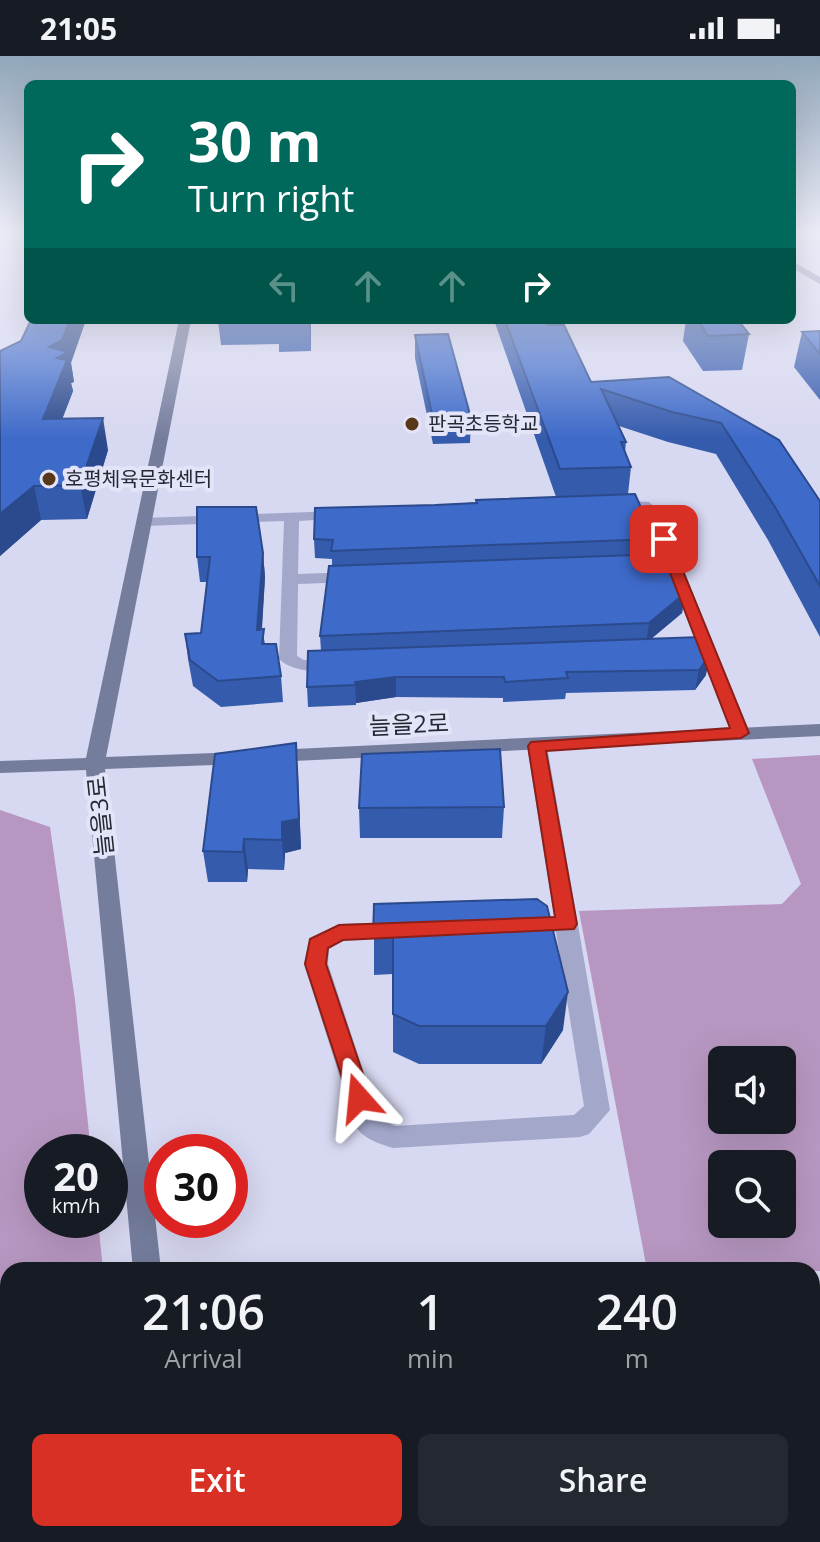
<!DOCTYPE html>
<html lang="en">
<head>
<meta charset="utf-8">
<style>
  body { margin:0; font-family:"Open Sans","Noto Sans KR",sans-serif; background:#242831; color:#f1f3f6; height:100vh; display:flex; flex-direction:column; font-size:30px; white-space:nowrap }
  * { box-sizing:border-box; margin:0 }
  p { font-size:26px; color:#9ea1a6 }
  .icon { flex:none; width:44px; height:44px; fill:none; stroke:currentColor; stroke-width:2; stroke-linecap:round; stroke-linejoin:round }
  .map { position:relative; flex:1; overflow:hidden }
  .drawer { position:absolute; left:0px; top:1206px; width:820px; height:280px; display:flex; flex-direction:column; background:#171b24; border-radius:24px 24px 0 0; box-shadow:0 8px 32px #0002 }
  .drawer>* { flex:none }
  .top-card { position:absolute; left:24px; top:24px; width:772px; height:244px; border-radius:12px; box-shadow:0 8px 32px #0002; background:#00695c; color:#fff; overflow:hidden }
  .controls { position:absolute; left:708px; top:990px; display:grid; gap:16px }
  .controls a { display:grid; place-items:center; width:88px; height:88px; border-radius:12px; background:#171b24; box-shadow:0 8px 32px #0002; font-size:40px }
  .speed { position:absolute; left:24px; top:1078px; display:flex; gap:16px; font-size:40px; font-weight:700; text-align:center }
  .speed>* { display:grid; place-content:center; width:104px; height:104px; border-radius:50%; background:#171b24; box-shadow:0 8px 32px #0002; line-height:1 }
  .speed small { font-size:20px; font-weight:400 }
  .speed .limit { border:12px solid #d22; background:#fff; color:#111 }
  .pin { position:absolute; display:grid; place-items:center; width:68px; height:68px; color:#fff; margin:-34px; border-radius:16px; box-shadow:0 4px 12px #0006 }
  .me { position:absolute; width:88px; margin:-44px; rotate:342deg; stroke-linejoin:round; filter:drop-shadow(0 0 6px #0008) }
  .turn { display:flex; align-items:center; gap:28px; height:168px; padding:0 32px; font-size:36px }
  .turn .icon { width:104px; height:104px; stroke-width:2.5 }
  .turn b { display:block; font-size:56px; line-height:68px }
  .lanes { display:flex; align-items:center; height:76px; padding:0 32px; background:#0003; justify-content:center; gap:40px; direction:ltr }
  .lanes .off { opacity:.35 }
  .eta { display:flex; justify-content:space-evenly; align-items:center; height:136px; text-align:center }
  .eta b { font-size:48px; font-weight:600; line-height:56px }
  .primary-button { display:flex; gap:16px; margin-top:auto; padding:16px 32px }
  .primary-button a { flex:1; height:92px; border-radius:12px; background:#d93025; color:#fff; font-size:32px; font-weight:600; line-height:92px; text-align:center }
  .primary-button a+a { background:#242831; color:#f1f3f6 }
  .status { display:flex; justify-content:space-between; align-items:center; height:56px; padding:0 40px; background:#171b24; direction:ltr }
  .status svg { height:22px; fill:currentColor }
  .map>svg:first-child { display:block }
</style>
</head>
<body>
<div class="status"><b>21:05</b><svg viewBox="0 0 49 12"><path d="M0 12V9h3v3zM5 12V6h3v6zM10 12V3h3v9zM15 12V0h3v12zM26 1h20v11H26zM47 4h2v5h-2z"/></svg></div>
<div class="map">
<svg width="820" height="1486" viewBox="0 0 820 1486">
  <rect width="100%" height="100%" fill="#d7d8f1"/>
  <g fill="#b797c1" fill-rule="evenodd">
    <path d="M820,699v516l-173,-1 -68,-359 203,-7 19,-20 -49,-125zM722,1004h60v60h-60zM722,1108h60v60h-60z"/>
    <polygon points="0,754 50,771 75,944 91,1096 42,1096 42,1164 98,1164 103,1214 8,1214 8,1478 104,1478 104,1486 0,1486"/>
  </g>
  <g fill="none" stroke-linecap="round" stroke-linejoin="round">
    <polygon fill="#af9176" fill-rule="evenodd" points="15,175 26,175 0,182 0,178"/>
    <g fill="#a3a7ca" fill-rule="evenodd">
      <polygon points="615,444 649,446 660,456 750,677 748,681 741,683 732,677 646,458 640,453 610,451 608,448"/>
      <path d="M340,455l7,4 -2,3 -46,3 -1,53 56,-2 8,5 -8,5 -56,2 -1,72 7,4h34l3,4c-14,12 -49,8 -62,-5l5,-138 -140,5 -7,-4 7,-4z"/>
      <path d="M537,684l10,6 63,364 -21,24 -9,3 -187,11c-13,-4 -32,-10 -38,-23l-51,-161 6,-25 29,-15 59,-2 8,2 3,6 -3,6 -8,2 -55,2 -14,9 -1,15 51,154 16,8 179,-11 10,-9 -28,-174 -39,-1 -3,-6 3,-6 37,-3 -27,-170z"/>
    </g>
    <g fill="#757d9d" fill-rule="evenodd">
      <polygon points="792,205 820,221 820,228 792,212"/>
      <polygon points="179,264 191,264 106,701 241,696 251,702 241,708 105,713 161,1214 133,1214 86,714 0,717 0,705 86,702"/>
      <polygon points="820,668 820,680 273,706 263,700 273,694"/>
      <rect x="157" y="1478" width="34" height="8"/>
    </g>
  </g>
  <g fill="#355bad">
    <polygon points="218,264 311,264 311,295 279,296 279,288 221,289"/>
    <polygon points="494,264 545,264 548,269 591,326 669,321 820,445 820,581 768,484 716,398 668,386 619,370 626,386 625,396 631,411 628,438 655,483 652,498 685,537 682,557 651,583 706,619 695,634 566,637 565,643 503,646 503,642 396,641 356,647 356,649 308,651 307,631 321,595 320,580 332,510 332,503 315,502 314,483 435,449 556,441"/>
    <polygon points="686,264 738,264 749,278 742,314 703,315 683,285"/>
    <polygon points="820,275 820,344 794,311 802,276"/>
    <polygon points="415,279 471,362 470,387 433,388 415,302"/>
    <polygon points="0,295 71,307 74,326 71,327 73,335 62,363 108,394 87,463 41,464 0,500"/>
    <polygon points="263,497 265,521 262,573 265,588 281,620 283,646 221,651 193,630 188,603 185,578 201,577 207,526 200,526 197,501"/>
    <polygon points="298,716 301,793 285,797 284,814 248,813 247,826 208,826 203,795"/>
    <polygon points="504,751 502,782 360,782 359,752"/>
    <polygon points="374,848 563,974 541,1008 419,1008 393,996 393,918 374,919"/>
  </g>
  <g fill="#2b4a8d">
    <polygon points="70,264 86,264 71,307 74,326 71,327 73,335 50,395 43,363 49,291"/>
    <polygon points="309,264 311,264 311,295"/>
    <polygon points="103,362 108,394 87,463 80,429"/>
    <polygon points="34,430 41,464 0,500 0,458"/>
    <polygon points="263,497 265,521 260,599 257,574"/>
    <polygon points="685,537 682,557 646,587 649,567"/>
    <polygon points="710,599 706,619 695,634 699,614"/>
    <polygon points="396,621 396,641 356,647 355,626"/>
    <polygon points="296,687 301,793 285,797 284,814 282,784 282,766"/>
    <polygon points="244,783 248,813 247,826 243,796"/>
    <polygon points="568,936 563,974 541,1008 546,970"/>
  </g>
  <g fill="#3e6ac9" stroke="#2b4a8d" stroke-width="2">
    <polygon points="31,264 70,264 62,284 49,291 68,296 57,302 67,304 43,363 103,362 80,429 34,430 0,458 0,295 21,285"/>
    <polygon points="505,264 545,264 548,269 564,269 591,326 669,321 779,384 820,445 820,530 775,451 721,367 672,356 601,333 626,386 621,386 631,411 560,413"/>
    <polygon points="698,264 738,264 749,278 708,280"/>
    <polygon points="820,275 820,298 802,276"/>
    <polygon points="448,278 471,362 433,363 415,279"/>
    <polygon points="635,438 655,483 331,495 333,484 314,483 315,452 435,449 477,447 476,444"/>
    <polygon points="197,451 256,451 263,497 257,574 264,573 262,588 276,588 281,620 218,625 190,604 185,578 201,577 210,501 197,501"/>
    <polygon points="663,498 674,511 685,537 649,567 320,580 329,510"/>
    <polygon points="701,581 710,599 699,614 566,616 568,622 505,626 504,621 396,621 355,626 356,629 307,631 308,595"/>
    <polygon points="296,687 299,763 282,766 282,784 244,783 243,796 203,795 215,698"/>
    <polygon points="500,693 504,751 359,752 362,698"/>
    <polygon points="537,843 547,850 568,936 546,970 419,970 393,958 393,880 373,881 374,848"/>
    <polygon points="424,1478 538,1478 539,1484 548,1484 549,1486 424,1486"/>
  </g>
  <linearGradient id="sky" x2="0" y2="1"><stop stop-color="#91a6ba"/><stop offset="0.46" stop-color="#ededf9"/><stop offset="1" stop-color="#ededf9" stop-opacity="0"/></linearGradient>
  <rect width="820" height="383" fill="url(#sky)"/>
  <polygon fill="#d93025" stroke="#8d1f18" stroke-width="2" points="664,478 670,483 749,677 741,682 546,695 577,868 574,873 343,884 328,892 326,908 371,1042 367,1049 359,1052 351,1049 305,908 310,883 339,869 555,861 528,690 531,686 730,672 657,483"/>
  <g fill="#57391a" stroke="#e4e4f9" stroke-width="3">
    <circle cx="412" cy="368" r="8"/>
    <circle cx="49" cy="423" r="8"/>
  </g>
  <g text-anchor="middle" stroke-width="8" stroke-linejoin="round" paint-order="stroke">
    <g font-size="20" fill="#252934" stroke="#e4e4f9" text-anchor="start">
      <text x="428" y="375">판곡초등학교</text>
      <text x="65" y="430">호평체육문화센터</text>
    </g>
    <g font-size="24" fill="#252934" stroke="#e4e4f9">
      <text transform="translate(409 669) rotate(-2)" y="8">늘을2로</text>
      <text transform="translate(101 760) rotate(-96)" y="8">늘을3로</text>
    </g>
  </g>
</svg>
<div class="controls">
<a><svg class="icon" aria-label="sound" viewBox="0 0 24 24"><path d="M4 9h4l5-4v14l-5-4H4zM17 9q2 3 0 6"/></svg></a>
<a><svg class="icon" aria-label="search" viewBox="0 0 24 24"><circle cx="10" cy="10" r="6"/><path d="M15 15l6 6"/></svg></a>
</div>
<div class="speed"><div>20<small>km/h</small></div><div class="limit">30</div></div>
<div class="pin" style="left:664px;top:483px;background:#d93025"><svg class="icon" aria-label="arrive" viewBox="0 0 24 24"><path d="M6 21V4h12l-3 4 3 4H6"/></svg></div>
<svg class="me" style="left:359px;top:1042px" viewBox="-20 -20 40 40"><path d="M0-17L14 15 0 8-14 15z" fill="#d93025" stroke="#fff" stroke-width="4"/></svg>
<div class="top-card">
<div class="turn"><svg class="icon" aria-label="right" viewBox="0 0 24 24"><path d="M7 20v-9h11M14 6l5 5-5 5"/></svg><div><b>30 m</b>Turn right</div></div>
<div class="lanes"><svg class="icon off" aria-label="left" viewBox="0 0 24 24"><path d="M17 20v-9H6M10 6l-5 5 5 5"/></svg><svg class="icon off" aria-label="ahead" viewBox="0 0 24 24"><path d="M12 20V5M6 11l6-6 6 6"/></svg><svg class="icon off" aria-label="ahead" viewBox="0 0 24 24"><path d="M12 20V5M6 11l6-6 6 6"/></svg><svg class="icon" aria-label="right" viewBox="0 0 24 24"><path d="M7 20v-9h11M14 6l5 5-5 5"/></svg></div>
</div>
<section class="drawer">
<div class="eta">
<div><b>21:06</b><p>Arrival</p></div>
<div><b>1</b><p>min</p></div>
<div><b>240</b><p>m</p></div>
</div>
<div class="primary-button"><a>Exit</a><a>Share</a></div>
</section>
</div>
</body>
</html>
